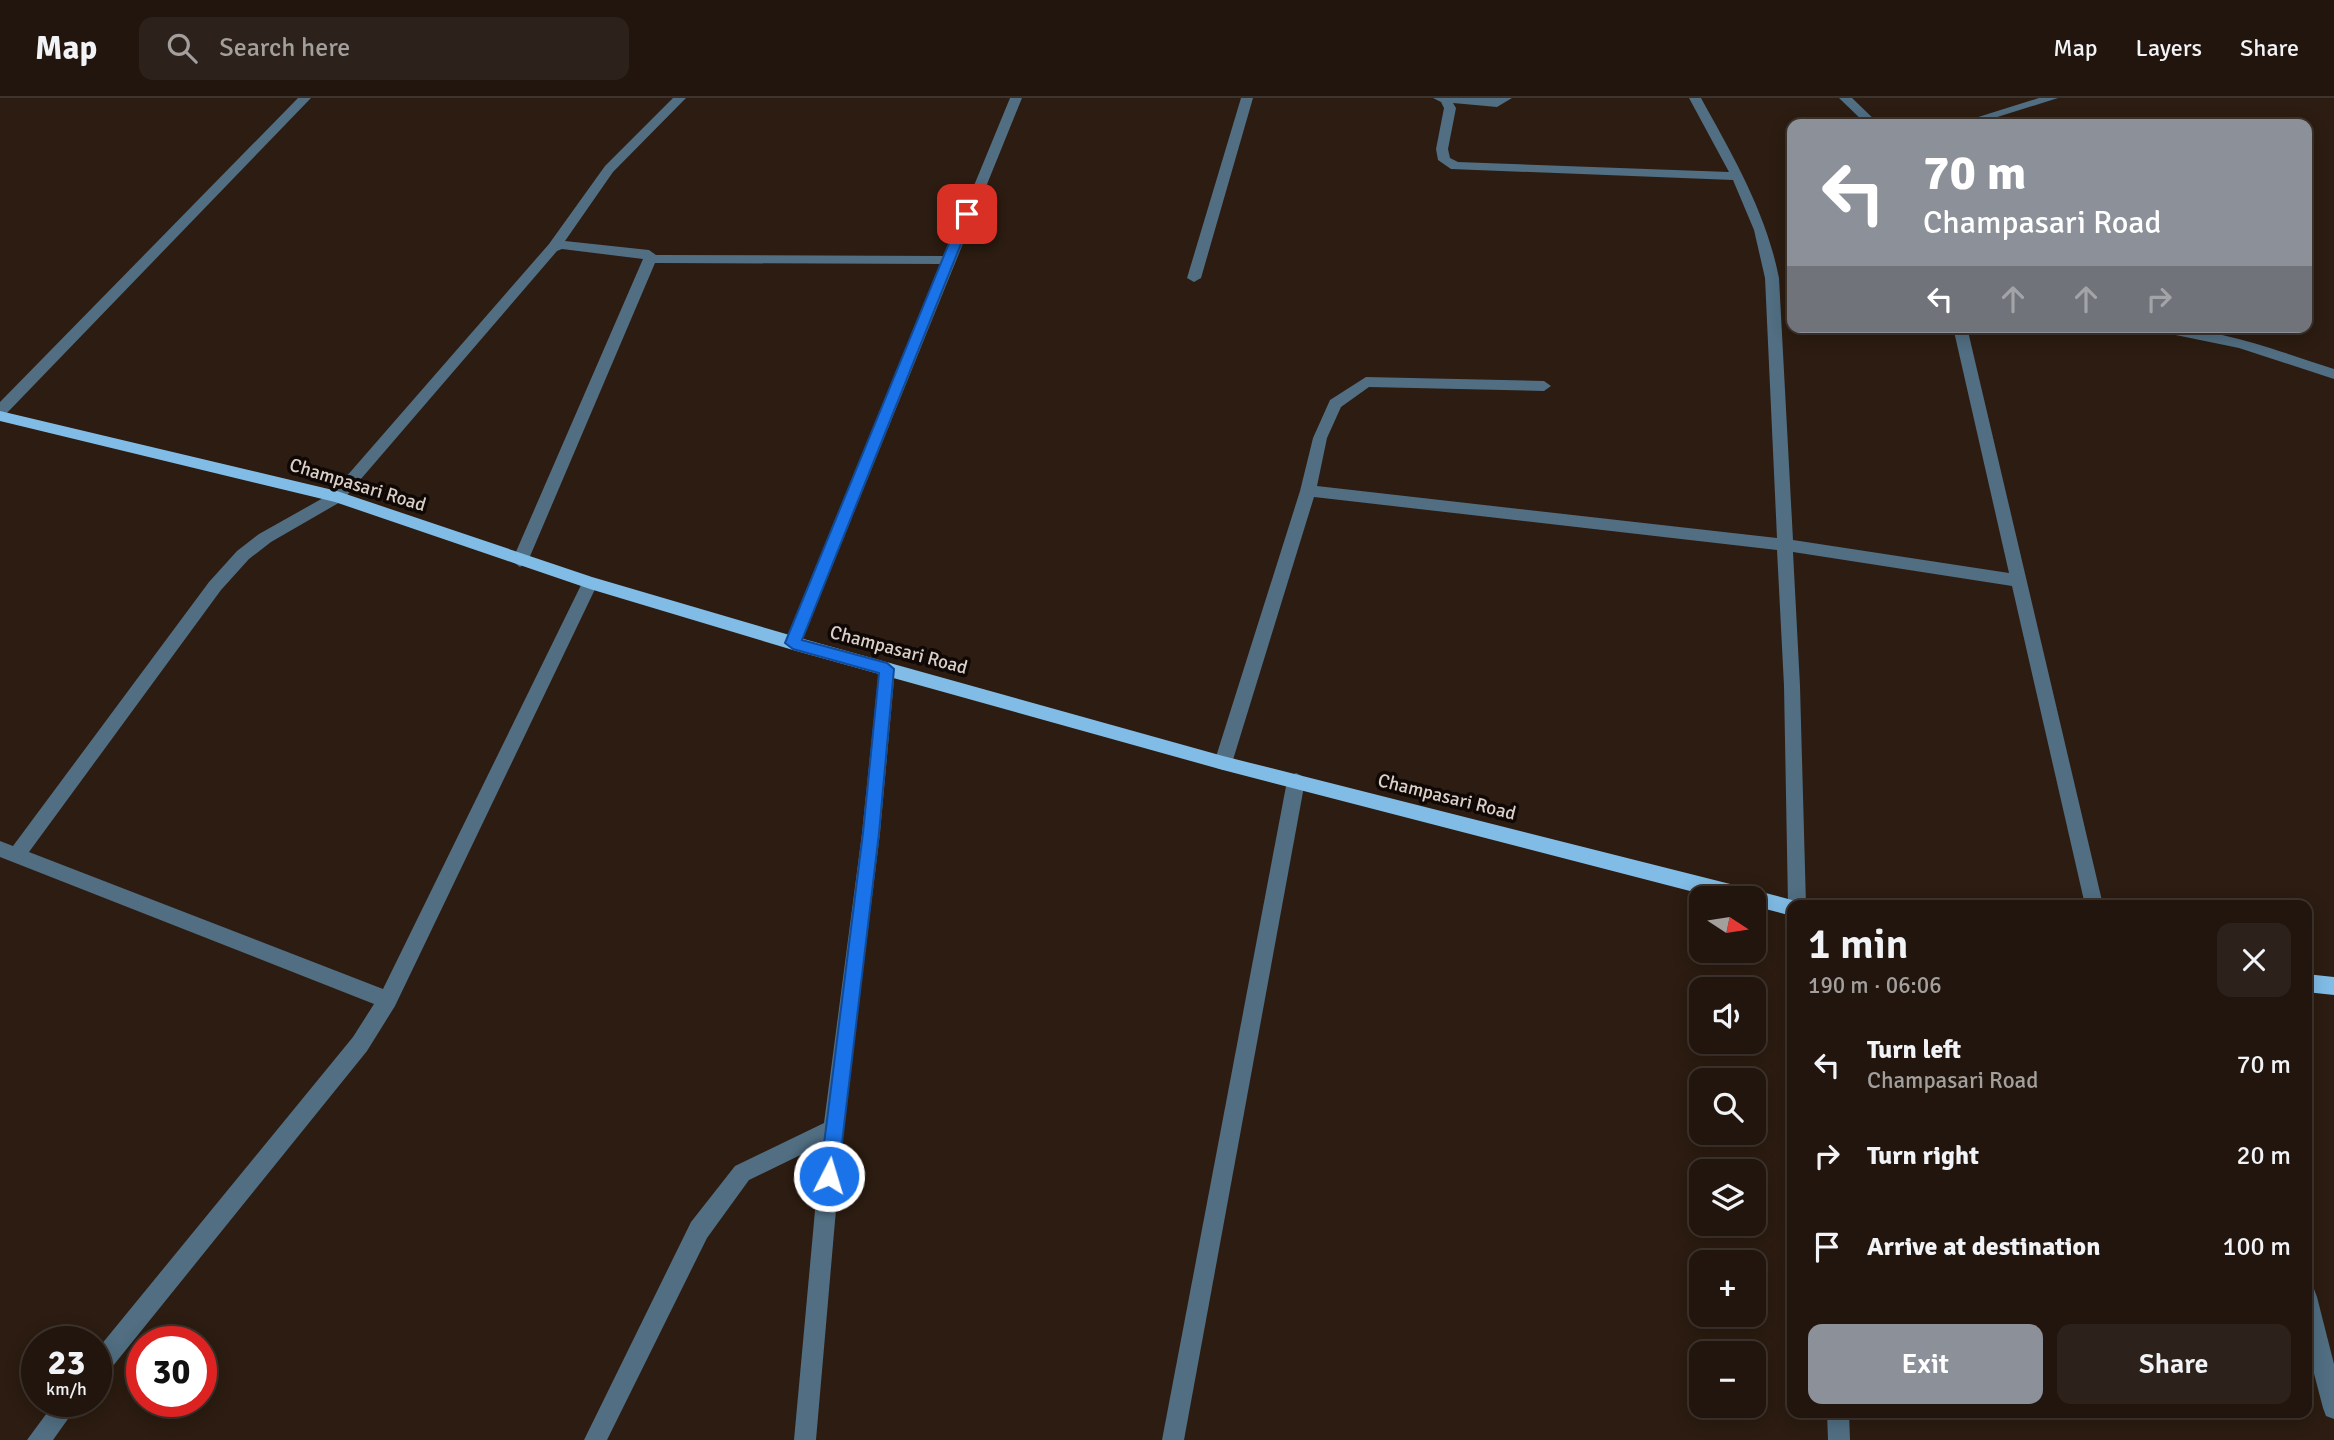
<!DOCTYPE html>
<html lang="en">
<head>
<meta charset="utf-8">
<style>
  body { margin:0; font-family:Signika,sans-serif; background:#2d221b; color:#f1f3f6; height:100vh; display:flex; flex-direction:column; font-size:26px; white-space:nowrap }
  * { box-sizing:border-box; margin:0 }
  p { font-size:23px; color:#a29f9d }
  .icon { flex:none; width:38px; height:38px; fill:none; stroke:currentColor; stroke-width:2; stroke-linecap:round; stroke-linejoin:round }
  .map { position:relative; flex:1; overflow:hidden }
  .sheet { position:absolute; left:1787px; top:802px; width:525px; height:518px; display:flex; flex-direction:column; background:#21150d; border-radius:14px; box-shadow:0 4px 18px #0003,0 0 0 2px #3e342e }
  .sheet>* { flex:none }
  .hud { position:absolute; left:1787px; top:21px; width:525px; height:214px; border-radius:14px; box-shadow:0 4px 18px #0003,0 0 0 2px #3e342e; background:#8c9099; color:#fff; overflow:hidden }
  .needle { width:46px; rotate:102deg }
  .tools { position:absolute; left:1689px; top:788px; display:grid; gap:14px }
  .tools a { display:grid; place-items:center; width:77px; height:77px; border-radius:14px; background:#21150d; box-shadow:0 4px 18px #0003,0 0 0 2px #3e342e; font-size:35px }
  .speed { position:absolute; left:21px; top:1228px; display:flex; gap:14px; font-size:35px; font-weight:700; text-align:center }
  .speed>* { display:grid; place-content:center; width:91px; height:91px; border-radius:50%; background:#21150d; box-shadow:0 4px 18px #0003,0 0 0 2px #3e342e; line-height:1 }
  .speed small { font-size:18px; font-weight:400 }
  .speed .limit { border:10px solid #d22; background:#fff; color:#111 }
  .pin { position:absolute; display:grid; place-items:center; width:60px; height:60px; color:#fff; margin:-30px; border-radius:14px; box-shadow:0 4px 10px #0006 }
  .me { position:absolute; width:77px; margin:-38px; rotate:5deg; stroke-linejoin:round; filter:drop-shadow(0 0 5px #0008) }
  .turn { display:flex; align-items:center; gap:24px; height:147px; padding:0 21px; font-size:32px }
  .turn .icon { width:91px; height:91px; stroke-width:2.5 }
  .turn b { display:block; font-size:49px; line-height:60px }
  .lanes { display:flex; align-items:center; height:66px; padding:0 21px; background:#0003; justify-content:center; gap:35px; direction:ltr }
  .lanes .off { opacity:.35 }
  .round { display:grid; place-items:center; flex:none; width:74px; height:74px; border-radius:14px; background:#2d221b }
  .overview { display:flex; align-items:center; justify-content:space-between; height:119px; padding:0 21px }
  h1 { font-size:42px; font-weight:600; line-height:52px }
  .cta { display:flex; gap:14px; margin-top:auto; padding:14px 21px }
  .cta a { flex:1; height:80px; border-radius:14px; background:#8c9099; color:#fff; font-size:28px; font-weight:600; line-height:80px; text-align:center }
  .cta a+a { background:#2d221b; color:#f1f3f6 }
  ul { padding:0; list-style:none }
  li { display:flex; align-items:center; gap:21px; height:91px; padding:0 21px }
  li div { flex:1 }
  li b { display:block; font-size:26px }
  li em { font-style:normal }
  header { display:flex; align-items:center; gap:42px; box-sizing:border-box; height:98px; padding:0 35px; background:#21150d; border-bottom:2px solid #3e342e }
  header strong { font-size:33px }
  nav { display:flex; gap:38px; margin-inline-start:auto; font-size:24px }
  .search { width:490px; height:63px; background:#2d221b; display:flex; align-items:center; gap:18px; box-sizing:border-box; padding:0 24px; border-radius:14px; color:#a29f9d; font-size:26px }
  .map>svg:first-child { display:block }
</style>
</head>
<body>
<header>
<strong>Map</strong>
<div class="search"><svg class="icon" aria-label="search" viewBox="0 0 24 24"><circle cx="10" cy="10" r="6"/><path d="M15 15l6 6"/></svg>Search here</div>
<nav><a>Map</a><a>Layers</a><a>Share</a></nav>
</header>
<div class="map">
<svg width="2334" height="1342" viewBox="0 0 2334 1342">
  <rect width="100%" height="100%" fill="#2c1c11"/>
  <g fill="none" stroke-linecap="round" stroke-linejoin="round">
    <g fill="#516e82" fill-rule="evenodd">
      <polygon points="298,0 311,0 5,317 0,318 0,304"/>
      <polygon points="673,0 686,0 613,74 565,143 649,152 656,157 945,158 1010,0 1022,0 799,550 787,550 785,545 941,166 655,165 528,463 520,469 512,463 643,161 562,151 557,153 342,403 271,444 249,461 221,492 29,754 383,891 584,481 590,479 598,485 395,908 367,953 104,1279 96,1282 96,1253 353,939 374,906 0,759 0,743 13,748 209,484 237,453 259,436 332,395 549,146 605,68"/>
      <polygon points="1241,0 1253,0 1201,180 1194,184 1187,180"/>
      <path d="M1433,0h79l-15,9 -44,-4 3,5 -8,41 2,9 8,4 271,10 -40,-74h12c32,58 65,114 78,180l14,262 216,33 -56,-246h14l136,578h-18l-73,-319 -219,-34 7,134 6,219h-14v7l-4,-7 -4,-219 -7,-136 -463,-53 -82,266 -3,5 -6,2 -6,-2 -3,-5 86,-272 13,-53 17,-38 36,-23 178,4 7,5 -7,5 -175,-4 -28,20 -14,31 -10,48 460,52 -12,-260 -11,-48 -21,-50 -282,-11 -13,-9 -2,-11 8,-41 -3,-6z"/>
      <polygon points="1839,0 1852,0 1879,26 1866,26"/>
      <polygon points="2039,0 2058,0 1975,26 1956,26"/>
      <path d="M2154,229c63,0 121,23 180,42v10l-95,-31 -78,-16z"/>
      <polygon points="887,564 893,566 895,571 880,735 843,1031 816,1342 794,1342 821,1047 749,1082 707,1140 607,1342 584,1342 691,1124 735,1068 824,1025 862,735 879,571 881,566"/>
      <polygon points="1296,675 1302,678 1305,683 1184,1342 1162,1342 1287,683 1290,678"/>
      <polygon points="2306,1188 2314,1191 2317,1199 2334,1266 2334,1321 2326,1318 2323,1310 2306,1245"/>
      <polygon points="55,1304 80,1304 53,1342 27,1342"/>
      <polygon points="1827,1314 1849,1314 1850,1342 1828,1342"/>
    </g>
    <g fill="#80bce6" fill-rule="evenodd">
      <polygon points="0,313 337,393 592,479 793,538 1223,658 1754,792 1792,802 1800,807 1792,807 1792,818 1754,808 1754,800 1717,800 1223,672 793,552 590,491 335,404 0,323"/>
      <polygon points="2306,876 2334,879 2334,897 2306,894"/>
    </g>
  </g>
  <polygon fill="#1a73e8" stroke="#114b97" stroke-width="2" points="967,112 973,116 802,542 887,565 894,571 879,735 838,1078 836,1085 829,1088 822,1085 820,1078 863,735 879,575 793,551 785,545 961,116"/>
  <g text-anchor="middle" stroke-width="7" stroke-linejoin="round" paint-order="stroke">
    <g font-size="19" fill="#dbd0c9" stroke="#0f0805">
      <text transform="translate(358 386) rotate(17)" y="7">Champasari Road</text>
      <text transform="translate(899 551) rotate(15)" y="7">Champasari Road</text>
      <text transform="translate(1447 698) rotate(14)" y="7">Champasari Road</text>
    </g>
  </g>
</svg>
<div class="tools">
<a><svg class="needle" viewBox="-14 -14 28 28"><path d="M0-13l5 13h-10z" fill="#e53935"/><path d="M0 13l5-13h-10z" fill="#a29f9d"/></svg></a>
<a><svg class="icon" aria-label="sound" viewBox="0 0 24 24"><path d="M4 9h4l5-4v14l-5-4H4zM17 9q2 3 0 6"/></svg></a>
<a><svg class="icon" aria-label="search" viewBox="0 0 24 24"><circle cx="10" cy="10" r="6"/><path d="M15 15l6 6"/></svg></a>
<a><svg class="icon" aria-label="layers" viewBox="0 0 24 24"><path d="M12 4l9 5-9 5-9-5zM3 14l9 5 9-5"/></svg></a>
<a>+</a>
<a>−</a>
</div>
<div class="speed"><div>23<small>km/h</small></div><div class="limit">30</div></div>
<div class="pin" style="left:967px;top:116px;background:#d93025"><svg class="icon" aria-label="arrive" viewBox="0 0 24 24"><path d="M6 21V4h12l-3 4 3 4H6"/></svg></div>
<svg class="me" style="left:829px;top:1078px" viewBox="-20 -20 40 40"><circle r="17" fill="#1a73e8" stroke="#fff" stroke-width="3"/><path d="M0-11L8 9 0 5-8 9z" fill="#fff"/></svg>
<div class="hud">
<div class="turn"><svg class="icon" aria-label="left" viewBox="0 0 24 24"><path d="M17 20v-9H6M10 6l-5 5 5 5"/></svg><div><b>70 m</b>Champasari Road</div></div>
<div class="lanes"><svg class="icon" aria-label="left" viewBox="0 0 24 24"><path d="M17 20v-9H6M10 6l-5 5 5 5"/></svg><svg class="icon off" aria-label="ahead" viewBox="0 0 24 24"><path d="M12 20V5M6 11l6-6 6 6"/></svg><svg class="icon off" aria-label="ahead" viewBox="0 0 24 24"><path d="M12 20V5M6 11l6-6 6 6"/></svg><svg class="icon off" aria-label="right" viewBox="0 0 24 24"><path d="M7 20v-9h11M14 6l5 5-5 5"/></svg></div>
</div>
<section class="sheet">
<div class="overview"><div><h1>1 min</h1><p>190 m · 06:06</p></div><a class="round"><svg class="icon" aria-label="close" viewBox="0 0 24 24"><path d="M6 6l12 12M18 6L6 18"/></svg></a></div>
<ul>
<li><svg class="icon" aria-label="left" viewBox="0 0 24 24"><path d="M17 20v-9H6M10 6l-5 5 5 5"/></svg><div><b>Turn left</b><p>Champasari Road</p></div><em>70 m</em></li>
<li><svg class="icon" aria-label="right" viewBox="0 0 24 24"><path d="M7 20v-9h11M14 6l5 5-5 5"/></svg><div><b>Turn right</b></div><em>20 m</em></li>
<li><svg class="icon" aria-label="arrive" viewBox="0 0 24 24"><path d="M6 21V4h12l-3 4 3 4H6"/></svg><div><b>Arrive at destination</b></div><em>100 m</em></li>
</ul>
<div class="cta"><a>Exit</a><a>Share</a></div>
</section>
</div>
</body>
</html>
